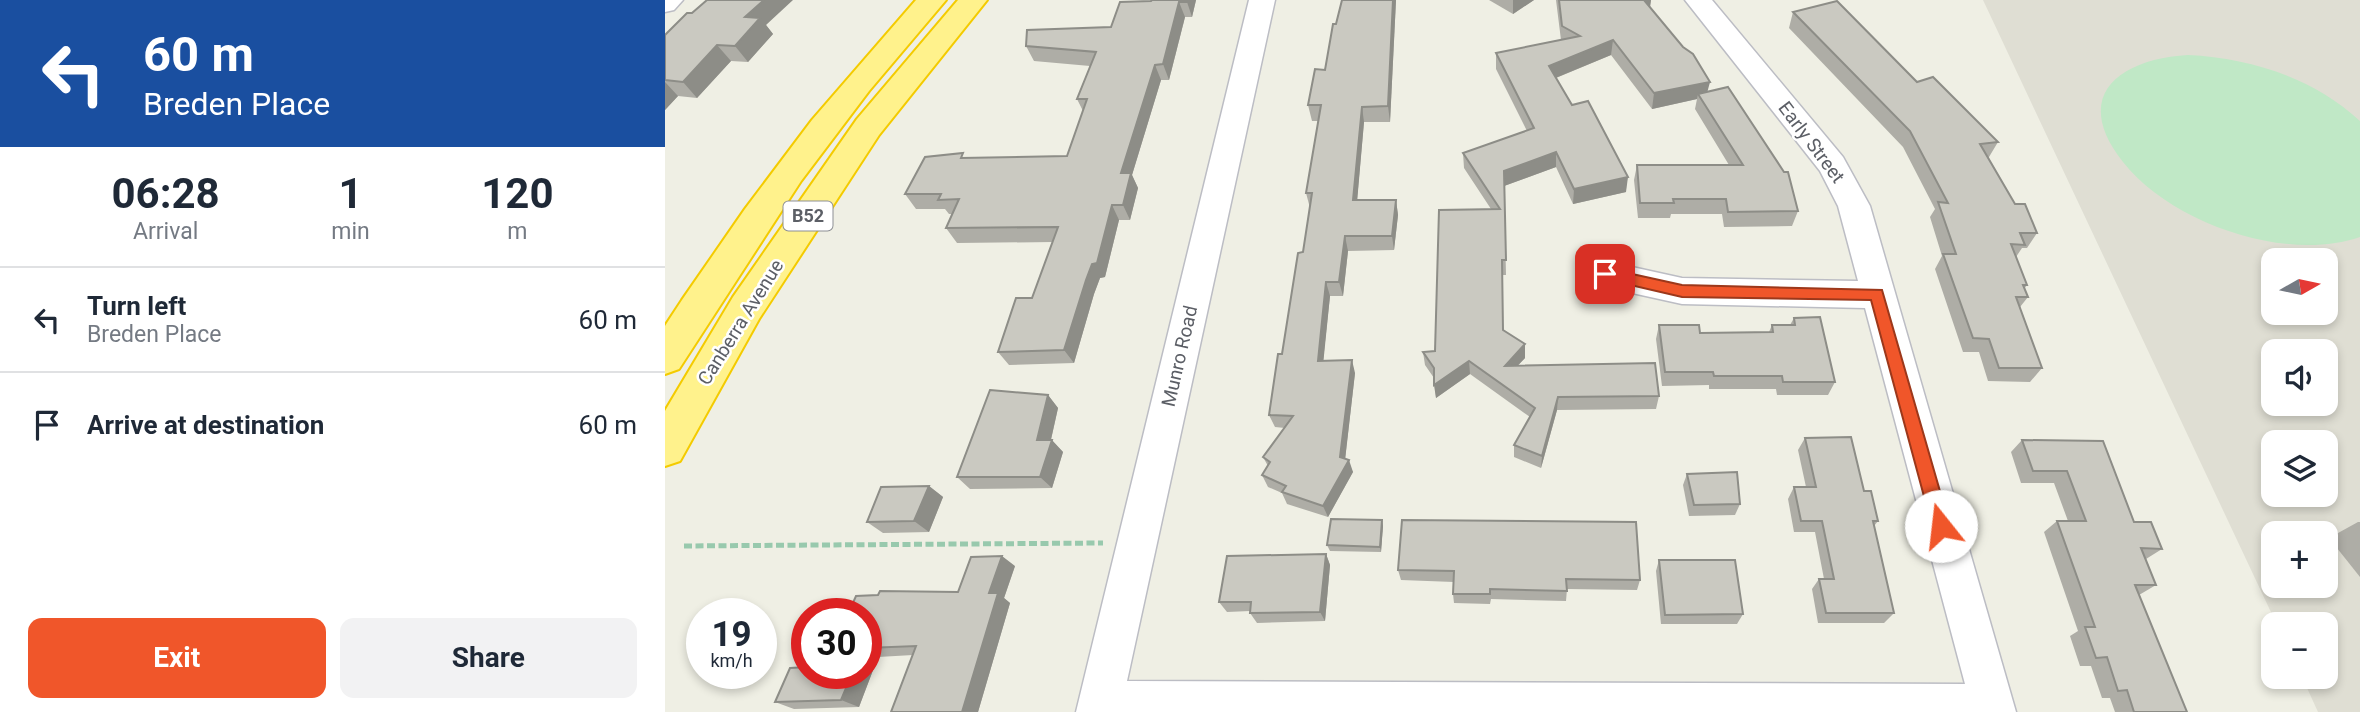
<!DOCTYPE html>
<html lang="en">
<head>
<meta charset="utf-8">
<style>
  body { margin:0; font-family:Roboto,sans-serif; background:#f2f2f3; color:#1f2937; height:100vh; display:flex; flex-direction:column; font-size:26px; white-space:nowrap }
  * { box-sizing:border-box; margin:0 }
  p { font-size:23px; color:#747a83 }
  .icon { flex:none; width:38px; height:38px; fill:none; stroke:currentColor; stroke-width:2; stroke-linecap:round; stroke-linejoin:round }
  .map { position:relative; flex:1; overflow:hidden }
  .panel { display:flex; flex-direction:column; background:#fff; width:665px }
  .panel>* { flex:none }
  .hud { background:#1a4fa0; color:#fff; overflow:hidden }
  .needle { width:46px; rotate:81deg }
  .tools { position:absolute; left:1596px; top:248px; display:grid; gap:14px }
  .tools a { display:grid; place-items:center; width:77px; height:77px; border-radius:14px; background:#fff; box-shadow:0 4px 10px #0003; font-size:35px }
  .speed { position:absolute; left:21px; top:598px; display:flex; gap:14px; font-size:35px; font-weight:700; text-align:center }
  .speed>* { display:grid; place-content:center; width:91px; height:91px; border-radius:50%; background:#fff; box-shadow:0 4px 10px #0003; line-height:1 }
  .speed small { font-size:18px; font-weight:400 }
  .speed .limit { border:10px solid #d22; background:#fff; color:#111 }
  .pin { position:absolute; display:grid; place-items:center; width:60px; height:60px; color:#fff; margin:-30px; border-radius:14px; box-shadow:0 4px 10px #0006 }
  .me { position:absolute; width:77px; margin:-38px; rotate:344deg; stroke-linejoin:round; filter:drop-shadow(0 0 5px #0008) }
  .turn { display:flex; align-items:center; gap:24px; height:147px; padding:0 28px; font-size:32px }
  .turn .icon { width:91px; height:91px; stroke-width:2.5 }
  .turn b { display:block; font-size:49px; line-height:60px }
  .eta { display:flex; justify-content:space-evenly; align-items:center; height:119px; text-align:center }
  .eta b { font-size:42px; font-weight:700; line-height:49px }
  .cta { display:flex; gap:14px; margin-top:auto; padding:14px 28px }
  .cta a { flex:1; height:80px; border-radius:14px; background:#f0562a; color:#fff; font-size:28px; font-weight:700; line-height:80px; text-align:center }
  .cta a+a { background:#f2f2f3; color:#1f2937 }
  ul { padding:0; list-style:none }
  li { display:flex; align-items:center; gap:21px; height:105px; padding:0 28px; border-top:2px solid #e0e1e3 }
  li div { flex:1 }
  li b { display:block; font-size:26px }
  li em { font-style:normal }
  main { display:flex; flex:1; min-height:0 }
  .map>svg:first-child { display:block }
</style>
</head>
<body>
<main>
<section class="panel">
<div class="hud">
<div class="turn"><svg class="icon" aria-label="left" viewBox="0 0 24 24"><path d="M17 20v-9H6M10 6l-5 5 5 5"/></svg><div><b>60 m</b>Breden Place</div></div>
</div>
<div class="eta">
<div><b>06:28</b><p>Arrival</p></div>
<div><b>1</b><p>min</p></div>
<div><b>120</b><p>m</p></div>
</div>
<ul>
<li><svg class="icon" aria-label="left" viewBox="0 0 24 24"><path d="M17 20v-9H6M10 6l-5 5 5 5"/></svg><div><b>Turn left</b><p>Breden Place</p></div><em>60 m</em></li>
<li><svg class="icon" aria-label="arrive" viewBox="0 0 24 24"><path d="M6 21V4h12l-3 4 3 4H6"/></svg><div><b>Arrive at destination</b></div><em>60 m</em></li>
</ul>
<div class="cta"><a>Exit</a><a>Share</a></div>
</section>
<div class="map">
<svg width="1695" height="712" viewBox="0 0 1695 712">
  <rect width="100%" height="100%" fill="#efefe4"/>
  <path fill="#dfded3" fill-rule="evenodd" d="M1318,0h377v712h-42l-16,-35h24v-52h-49zM1608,261h53v52h-53zM1608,352h53v52h-53zM1608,443h53v52h-53zM1608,534h53v52h-53z"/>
  <path fill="#c0e8c6" d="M1523,55c63,3 125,23 172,66v116c-74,26 -189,-14 -237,-75 -53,-67 -3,-103 65,-107z"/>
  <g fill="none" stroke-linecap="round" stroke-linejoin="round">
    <g stroke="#bcbdc4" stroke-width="3">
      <g id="street">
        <polygon points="0,0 18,0 9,10 0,12"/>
        <polygon points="584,0 610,0 462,681 1300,684 1200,308 1017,304 940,287 928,283 924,274 928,265 940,261 1017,278 1193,281 1173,206 1155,171 1020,0 1047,0 1178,157 1205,206 1351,712 411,712"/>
      </g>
    </g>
    <g stroke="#f4cb00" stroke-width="4">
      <g id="highway">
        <polygon points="251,0 281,0 204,91 136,181 14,369 0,374 0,326 17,300 80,209 147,120"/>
        <polygon points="293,0 322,0 214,135 94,319 15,461 0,466 0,411 68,297 192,119"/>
      </g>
    </g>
    <polyline stroke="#98c9ad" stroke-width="5" stroke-dasharray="8 3.5" stroke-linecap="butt" points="19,546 438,543"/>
    <use href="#street" fill="#fff" fill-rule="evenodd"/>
    <use href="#highway" fill="#fff28c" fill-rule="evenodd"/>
  </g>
  <g fill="#aeada6">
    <polygon points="487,0 531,0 527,17 520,17 504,80 496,80 467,175 473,188 465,220 454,220 440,277 435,278 429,294 409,363 344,365 333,352 367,298 388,242 292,243 281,228 287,214 284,214 280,209 251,209 240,194 301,158 402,156 418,111 412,99 425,66 369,61 361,46 446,27"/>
    <polygon points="731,0 725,122 699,122 692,200 731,200 733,215 729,250 683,251 678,296 665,296 658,361 690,373 680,459 688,472 663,517 622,504 617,493 603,487 597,475 603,466 598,457 620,428 610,427 604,415 638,252 645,208 641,193 653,121 647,121 643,105 660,70 671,24"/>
    <polygon points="824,0 869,0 848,14"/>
    <polygon points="891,0 986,0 985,8 1042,92 1133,211 1127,226 1059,227 1057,214 1006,214 1005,218 973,218 969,180 972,165 1064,165 1030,109 1032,99 987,109 946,55 891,78 961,192 908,204 891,167 839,186 841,275 837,275 838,330 860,358 853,365 994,396 991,409 892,410 876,468 849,457 849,445 865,417 805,374 771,398 769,378 760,365 758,352 770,351 826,209 799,168 798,153 862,131 831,69 831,53 896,40"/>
    <polygon points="1128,12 1252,82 1333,142 1324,157 1323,157 1350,204 1372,233 1362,248 1357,248 1351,257 1362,285 1359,289 1363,297 1355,307 1377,368 1365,382 1323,381 1314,352 1298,352 1270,269 1277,256 1265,217 1270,209 1238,147 1124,28"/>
    <polygon points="101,25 108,34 83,62 66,61 32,98 13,96 0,110 0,35"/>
    <polygon points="1129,318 1170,382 1163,395 1112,395 1111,389 1044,389 1044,385 997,386 991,339 994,325 1035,333 1104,332 1107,325 1125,325"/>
    <polygon points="383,395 393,408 386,440 398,452 387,488 305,489 292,477"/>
    <polygon points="1140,438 1199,491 1213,521 1209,526 1229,613 1219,623 1153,623 1147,589 1154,579 1159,579 1150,532 1129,532 1123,499 1129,487 1141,487 1133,450"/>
    <polygon points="1357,440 1438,441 1469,522 1497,549 1481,559 1491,585 1474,595 1522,712 1450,712 1445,698 1437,698 1426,666 1415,666 1405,636 1413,631 1379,532 1392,521 1403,521 1389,483 1356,483 1346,452"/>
    <polygon points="1022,474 1075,504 1070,515 1024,516 1018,485"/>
    <polygon points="264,486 278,497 264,532 218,533 202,522"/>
    <polygon points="717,520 718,526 716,552 665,551 662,545"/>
    <polygon points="737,520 975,580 972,590 902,589 901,601 826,599 825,604 789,603 788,594 789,582 736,580 733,570"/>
    <polygon points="1693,522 1695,522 1695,577 1664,538"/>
    <polygon points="661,554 665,565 660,621 592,623 585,613 585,611 562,612 554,602"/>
    <polygon points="994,560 1078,614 1072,624 996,624 991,571"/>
    <polygon points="350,566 339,598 345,603 313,712 226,712 248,655 213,657 194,707 129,709 110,702 201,674 201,614 213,595 293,592"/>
  </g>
  <g fill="#8d8d87">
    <polygon points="99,0 128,0 101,25 108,34 83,62 70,46 80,17"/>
    <polygon points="522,0 531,0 527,17 522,2"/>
    <polygon points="728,0 731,0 725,122 723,106"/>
    <polygon points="848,0 869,0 848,14"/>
    <polygon points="977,0 986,0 984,12"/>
    <polygon points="514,2 520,17 504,80 498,64"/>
    <polygon points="948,40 946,55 883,81 884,66"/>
    <polygon points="52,45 66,61 32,98 18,82"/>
    <polygon points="490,65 496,80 467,175 473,188 465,220 458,205 456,173"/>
    <polygon points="0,82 13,96 0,110"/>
    <polygon points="1045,82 1041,97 1033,94 1032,99 987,109 989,93"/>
    <polygon points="697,107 699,122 691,214 688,200"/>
    <polygon points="891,152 891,167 839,186 839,171"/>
    <polygon points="963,177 961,192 908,204 909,189"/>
    <polygon points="731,200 733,215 729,250 727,236"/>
    <polygon points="447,205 454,220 440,277 435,278 429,294 409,363 399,350 421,280"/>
    <polygon points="680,236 683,251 678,296 674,282"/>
    <polygon points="661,282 665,296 657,375 653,361"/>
    <polygon points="860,344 860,358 840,379 840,366"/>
    <polygon points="687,360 690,373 679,469 675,457"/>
    <polygon points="804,361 805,374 771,398 769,385"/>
    <polygon points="383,395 393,408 384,448 387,440 398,452 387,488 375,477 372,440"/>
    <polygon points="893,397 892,410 876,468 877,456"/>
    <polygon points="684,460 688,472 663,517 658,506"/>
    <polygon points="264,486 278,497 264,532 249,521"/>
    <polygon points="717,520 718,526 716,552 715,547"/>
    <polygon points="661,554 665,565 660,621 655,612"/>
    <polygon points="337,556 350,566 339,598 345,603 313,712 297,712 324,593"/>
    <polygon points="201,651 213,657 194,707 176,700 187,674 201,674"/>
  </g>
  <g fill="#cac9c1" stroke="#8d8d87" stroke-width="2">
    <polygon points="42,0 99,0 80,17 95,18 70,46 52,45 18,82 0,80 0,35 22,13 27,13"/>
    <polygon points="487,0 522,0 522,2 514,2 498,64 490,65 456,173 466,173 458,205 447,205 432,263 427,264 421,280 399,350 333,352 351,298 367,298 393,227 281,228 294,199 273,200 276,194 240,194 260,157 298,153 296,158 402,156 422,99 412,99 431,52 361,46 362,30 446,27 455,2 486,1"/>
    <polygon points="677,0 728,0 723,106 697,107 688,200 731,200 727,236 680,236 674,282 661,282 653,361 687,360 675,457 684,460 658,506 617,492 621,486 597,475 605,462 598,457 628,416 604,415 613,354 617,354 633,253 638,252 647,193 641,193 656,105 643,105 650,69 660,70 668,24 671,24"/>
    <polygon points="894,0 979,0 1018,47 1028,54 1045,82 989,93 948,40 884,66 907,105 923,101 963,177 909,189 891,152 839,171 841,260 837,260 838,330 860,344 840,366 990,363 994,396 893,397 877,456 849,445 870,408 804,361 769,385 769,368 758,352 770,351 774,210 835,209 798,153 869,128 831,53 915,36 897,26"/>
    <polygon points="1172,1 1252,82 1268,77 1333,142 1315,144 1350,204 1360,204 1372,233 1355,233 1360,245 1346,244 1362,285 1358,285 1363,297 1351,297 1377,368 1334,368 1324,339 1308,338 1278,254 1291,254 1273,202 1283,203 1245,131 1128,12"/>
    <polygon points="1063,87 1119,172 1123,172 1133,211 1063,212 1061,199 1008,199 1009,203 975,203 972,165 1078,165 1033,94"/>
    <polygon points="1155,317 1170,382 1118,382 1117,376 1049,376 1048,372 1000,372 994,325 1034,325 1035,333 1108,332 1107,325 1130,325 1129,318"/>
    <polygon points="325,390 383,395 372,440 387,440 375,477 292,477"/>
    <polygon points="1186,437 1199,491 1206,491 1213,521 1208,521 1229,613 1161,613 1154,579 1169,579 1157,521 1136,521 1129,487 1151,487 1140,438"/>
    <polygon points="1357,440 1438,441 1469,522 1486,522 1497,549 1476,548 1491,585 1470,585 1522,712 1469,712 1462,690 1453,691 1442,657 1431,658 1420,627 1430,627 1392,521 1421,521 1402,471 1368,471"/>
    <polygon points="1072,472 1075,504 1029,505 1022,474"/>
    <polygon points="264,486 249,521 202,522 216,487"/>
    <polygon points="666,519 717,520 715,547 662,545"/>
    <polygon points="737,520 971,522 975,580 901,579 902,591 825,589 825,594 788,594 789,571 733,570"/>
    <polygon points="661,554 655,612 585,613 586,602 554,602 562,556"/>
    <polygon points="337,556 324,593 333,593 297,712 226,712 251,646 201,648 201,614 183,614 191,596 213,595 215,591 293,592 306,557"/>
    <polygon points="994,560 1070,560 1078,614 1000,615"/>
    <polygon points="142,667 142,674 187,674 176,700 110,702 125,668"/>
  </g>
  <polygon fill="#f0562a" stroke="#9c381b" stroke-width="2" points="940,268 1017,285 1217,290 1285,526 1283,532 1276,534 1270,532 1267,526 1206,300 1017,297 935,278 933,274 935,270"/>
  <g text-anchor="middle" stroke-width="5" stroke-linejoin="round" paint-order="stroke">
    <rect fill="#fff" stroke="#8d8f94" stroke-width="2" x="118.5" y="201.5" width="49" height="29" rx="5"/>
    <g font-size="18" font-weight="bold" fill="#5c5f66">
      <text x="143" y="222">B52</text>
    </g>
    <g font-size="19" fill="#5c5f66" stroke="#fff">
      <text transform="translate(1147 142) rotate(53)" y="7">Early Street</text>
      <text transform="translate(75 322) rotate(-58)" y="7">Canberra Avenue</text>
      <text transform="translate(514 356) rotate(-77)" y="7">Munro Road</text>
    </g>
  </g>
</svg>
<div class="tools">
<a><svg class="needle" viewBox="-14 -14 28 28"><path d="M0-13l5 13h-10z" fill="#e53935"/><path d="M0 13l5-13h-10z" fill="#747a83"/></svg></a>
<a><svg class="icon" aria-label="sound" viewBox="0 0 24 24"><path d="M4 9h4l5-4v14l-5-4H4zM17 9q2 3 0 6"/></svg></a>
<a><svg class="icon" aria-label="layers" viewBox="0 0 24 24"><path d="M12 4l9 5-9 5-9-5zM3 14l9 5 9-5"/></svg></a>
<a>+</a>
<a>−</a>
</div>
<div class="speed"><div>19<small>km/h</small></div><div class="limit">30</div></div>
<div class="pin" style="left:940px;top:274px;background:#d93025"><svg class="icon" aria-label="arrive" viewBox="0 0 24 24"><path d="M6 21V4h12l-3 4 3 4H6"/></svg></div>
<svg class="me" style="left:1276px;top:526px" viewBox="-20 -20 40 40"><circle r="19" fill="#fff"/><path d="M0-13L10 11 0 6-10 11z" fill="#f0562a"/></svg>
</div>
</main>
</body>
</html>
